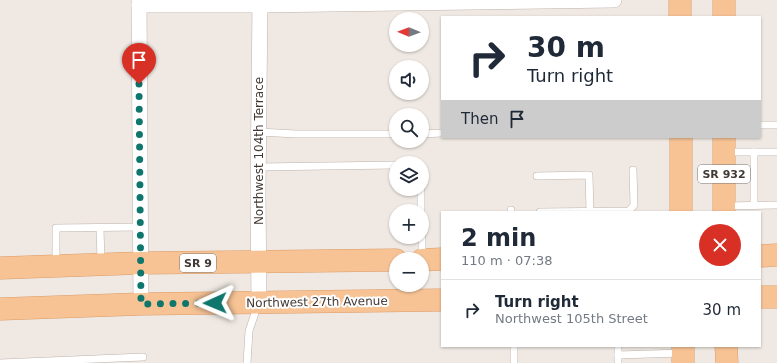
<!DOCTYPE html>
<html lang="en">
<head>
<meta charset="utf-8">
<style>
  body { margin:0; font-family:"DejaVu Sans",sans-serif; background:#f2f2f3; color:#1f2937; height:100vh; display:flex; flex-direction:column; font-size:15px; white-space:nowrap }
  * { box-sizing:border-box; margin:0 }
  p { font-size:13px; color:#747a83 }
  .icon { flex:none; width:22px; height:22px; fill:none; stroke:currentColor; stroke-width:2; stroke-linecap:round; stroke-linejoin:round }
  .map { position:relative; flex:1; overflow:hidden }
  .panel { position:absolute; left:441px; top:211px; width:320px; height:136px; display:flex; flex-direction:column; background:#fff; border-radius:0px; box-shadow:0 1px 3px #0004 }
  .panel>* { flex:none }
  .banner { position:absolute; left:441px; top:16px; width:320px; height:122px; border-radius:0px; box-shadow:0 1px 3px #0004; background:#fff; color:#1f2937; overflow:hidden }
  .needle { width:26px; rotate:271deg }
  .fabs { position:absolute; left:389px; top:12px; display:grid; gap:8px }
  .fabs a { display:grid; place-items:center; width:40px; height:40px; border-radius:50%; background:#fff; box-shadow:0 1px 3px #0004; font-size:20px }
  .pin { position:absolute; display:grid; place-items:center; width:34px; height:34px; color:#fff; margin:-41px -17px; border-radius:50% 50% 50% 0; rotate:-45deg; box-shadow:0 0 4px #0007 }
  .pin .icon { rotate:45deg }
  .me { position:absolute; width:44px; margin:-22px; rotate:269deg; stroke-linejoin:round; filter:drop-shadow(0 0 3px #0008) }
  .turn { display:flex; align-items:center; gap:14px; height:84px; padding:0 20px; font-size:18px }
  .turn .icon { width:52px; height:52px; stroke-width:2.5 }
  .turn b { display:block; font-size:28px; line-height:34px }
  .then { display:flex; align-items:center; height:38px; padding:0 20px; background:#0003; gap:8px; font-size:15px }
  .round { display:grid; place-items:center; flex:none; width:42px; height:42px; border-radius:21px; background:#f2f2f3 }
  .summary { display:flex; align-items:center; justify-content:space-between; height:68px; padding:0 20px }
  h1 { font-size:24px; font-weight:700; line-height:30px }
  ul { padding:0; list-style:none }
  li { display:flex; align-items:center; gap:12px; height:60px; padding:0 20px; border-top:1px solid #e0e1e3 }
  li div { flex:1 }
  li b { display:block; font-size:15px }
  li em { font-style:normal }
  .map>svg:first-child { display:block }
</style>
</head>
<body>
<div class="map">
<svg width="777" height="363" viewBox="0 0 777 363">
  <rect width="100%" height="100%" fill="#f0e9e3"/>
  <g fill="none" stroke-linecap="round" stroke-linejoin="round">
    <g stroke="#beb2aa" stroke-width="8">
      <g id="service">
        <polyline points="760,125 777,125"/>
        <polyline points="259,132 296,134 396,134"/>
        <polyline points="422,134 442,133"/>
        <polyline points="725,152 777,152"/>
        <polyline points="258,167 396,165"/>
        <polyline points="537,176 589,175 590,212"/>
        <polyline points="421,189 421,211"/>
        <polyline points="754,205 754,152"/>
        <polyline points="726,206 777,205"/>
        <polyline points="511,210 511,212"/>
        <polyline points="540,212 629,211 634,205 633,170"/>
        <polyline points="100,228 101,261"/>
        <polyline points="422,237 422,257"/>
        <polyline points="56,264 56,228 140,227"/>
        <polyline points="514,346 514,363"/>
        <polyline points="618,346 618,363"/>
        <polyline points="618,355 682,353"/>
        <polyline points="0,363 143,357"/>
        <polyline points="247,363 249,331 258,304"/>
      </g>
    </g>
    <g stroke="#beb2aa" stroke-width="16">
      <g id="minor">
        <polyline points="139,0 141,304"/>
        <polyline points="139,5 260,5 614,0"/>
        <polyline points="259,302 258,194 260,0"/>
      </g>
    </g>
    <g stroke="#db9b67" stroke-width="23">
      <g id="primary">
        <polyline points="680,0 680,17"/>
        <polyline points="724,17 724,0"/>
        <polyline points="681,137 681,212"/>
        <polyline points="724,137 724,212"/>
        <polyline points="760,256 777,255"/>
        <polyline points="422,260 442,259"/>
        <polyline points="0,268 141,263 396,260"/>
        <polyline points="760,297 777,297"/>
        <polyline points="0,309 141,304 442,300"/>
        <polyline points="683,346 683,363"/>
        <polyline points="726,346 727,363"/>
      </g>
    </g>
    <use href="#service" stroke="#fff" stroke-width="7"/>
    <use href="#minor" stroke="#fff" stroke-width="15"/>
    <use href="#primary" stroke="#f7c395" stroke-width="22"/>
  </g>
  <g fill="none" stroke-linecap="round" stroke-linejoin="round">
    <polyline stroke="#0f766e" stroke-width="7" stroke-dasharray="0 12.6" points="139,84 141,304 215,303"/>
  </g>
  <g text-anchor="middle" stroke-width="4" stroke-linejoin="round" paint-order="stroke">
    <g fill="#fff" stroke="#7b7471" stroke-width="1">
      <rect x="698" y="165" width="52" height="18" rx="3"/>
      <rect x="180" y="254" width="36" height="18" rx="3"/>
    </g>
    <g font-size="11" font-weight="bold" fill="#423934">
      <text x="724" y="178">SR 932</text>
      <text x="198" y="267">SR 9</text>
    </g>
    <g font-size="12" fill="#423934" stroke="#fff">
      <text transform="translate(259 151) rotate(-90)" y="4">Northwest 104th Terrace</text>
      <text transform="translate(317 302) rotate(-1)" y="4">Northwest 27th Avenue</text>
    </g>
  </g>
</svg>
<div class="fabs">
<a><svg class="needle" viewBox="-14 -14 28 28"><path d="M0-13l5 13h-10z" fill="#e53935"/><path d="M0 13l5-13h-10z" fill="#747a83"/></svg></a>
<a><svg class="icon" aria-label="sound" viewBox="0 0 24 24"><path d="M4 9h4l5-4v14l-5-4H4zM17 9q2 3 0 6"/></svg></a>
<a><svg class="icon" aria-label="search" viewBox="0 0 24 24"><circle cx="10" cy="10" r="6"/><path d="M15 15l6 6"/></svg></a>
<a><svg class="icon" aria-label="layers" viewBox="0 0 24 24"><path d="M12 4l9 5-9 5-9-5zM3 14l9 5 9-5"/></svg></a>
<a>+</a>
<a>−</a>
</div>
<div class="pin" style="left:139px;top:84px;background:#d93025"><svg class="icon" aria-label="arrive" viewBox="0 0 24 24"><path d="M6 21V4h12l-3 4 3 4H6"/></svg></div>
<svg class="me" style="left:215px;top:303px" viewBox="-20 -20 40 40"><path d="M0-17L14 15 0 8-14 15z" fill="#0f766e" stroke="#fff" stroke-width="4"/></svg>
<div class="banner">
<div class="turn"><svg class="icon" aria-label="right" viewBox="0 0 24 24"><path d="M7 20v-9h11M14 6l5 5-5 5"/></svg><div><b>30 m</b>Turn right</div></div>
<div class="then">Then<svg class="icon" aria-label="arrive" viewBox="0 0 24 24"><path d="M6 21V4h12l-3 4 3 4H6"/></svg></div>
</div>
<section class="panel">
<div class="summary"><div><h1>2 min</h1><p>110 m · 07:38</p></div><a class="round" style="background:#d93025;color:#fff"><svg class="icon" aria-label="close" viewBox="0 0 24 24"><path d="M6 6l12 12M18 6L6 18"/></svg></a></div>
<ul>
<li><svg class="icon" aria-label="right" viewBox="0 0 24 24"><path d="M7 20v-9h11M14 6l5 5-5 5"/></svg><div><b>Turn right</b><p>Northwest 105th Street</p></div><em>30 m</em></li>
</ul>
</section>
</div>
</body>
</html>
